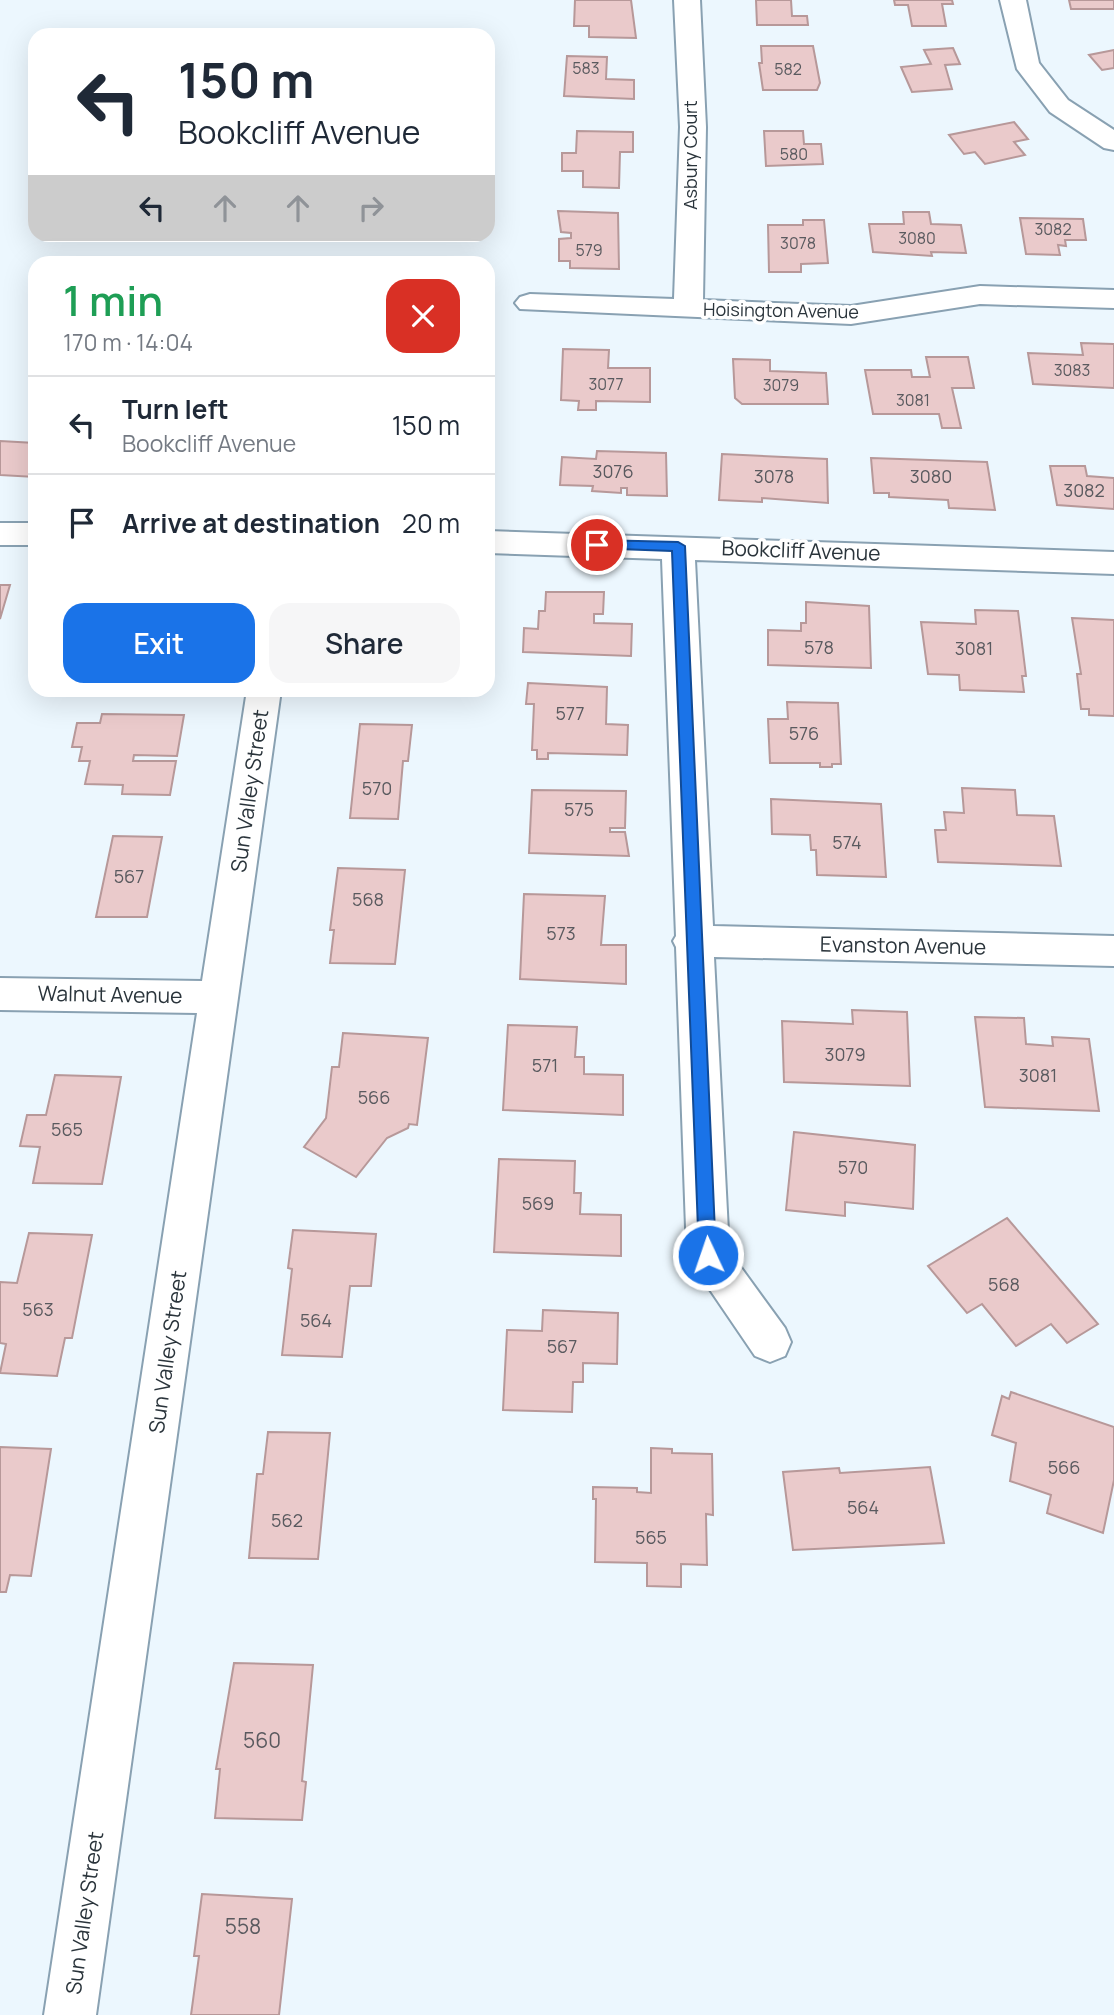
<!DOCTYPE html>
<html lang="en">
<head>
<meta charset="utf-8">
<style>
  body { margin:0; font-family:Manrope,sans-serif; background:#f6f6f7; color:#1f2937; height:100vh; display:flex; flex-direction:column; font-size:26px; white-space:nowrap }
  * { box-sizing:border-box; margin:0 }
  p { font-size:23px; color:#747a83 }
  .icon { flex:none; width:38px; height:38px; fill:none; stroke:currentColor; stroke-width:2; stroke-linecap:round; stroke-linejoin:round }
  .map { position:relative; flex:1; overflow:hidden }
  .sheet { position:absolute; left:28px; top:256px; width:467px; height:441px; display:flex; flex-direction:column; background:#fff; border-radius:21px; box-shadow:0 7px 28px #0002 }
  .sheet>* { flex:none }
  .banner { position:absolute; left:28px; top:28px; width:467px; height:214px; border-radius:21px; box-shadow:0 7px 28px #0002; background:#fff; color:#1f2937; overflow:hidden }
  .pin { position:absolute; display:grid; place-items:center; width:60px; height:60px; color:#fff; margin:-30px; border:4px solid #fff; border-radius:50%; box-shadow:0 2px 7px #0007 }
  .me { position:absolute; width:77px; margin:-38px; rotate:357deg; stroke-linejoin:round; filter:drop-shadow(0 0 5px #0008) }
  .turn { display:flex; align-items:center; gap:24px; height:147px; padding:0 35px; font-size:32px }
  .turn .icon { width:91px; height:91px; stroke-width:2.5 }
  .turn b { display:block; font-size:49px; line-height:60px }
  .lanes { display:flex; align-items:center; height:66px; padding:0 35px; background:#0003; justify-content:center; gap:35px; direction:ltr }
  .lanes .off { opacity:.35 }
  .round { display:grid; place-items:center; flex:none; width:74px; height:74px; border-radius:21px; background:#f6f6f7 }
  .summary { display:flex; align-items:center; justify-content:space-between; height:119px; padding:0 35px }
  h1 { font-size:42px; font-weight:600; line-height:52px; color:#1e9e55 }
  .cta { display:flex; gap:14px; margin-top:auto; padding:14px 35px }
  .cta a { flex:1; height:80px; border-radius:21px; background:#1a73e8; color:#fff; font-size:28px; font-weight:600; line-height:80px; text-align:center }
  .cta a+a { background:#f6f6f7; color:#1f2937 }
  ul { padding:0; list-style:none }
  li { display:flex; align-items:center; gap:21px; height:98px; padding:0 35px; border-top:2px solid #e0e1e3 }
  li div { flex:1 }
  li b { display:block; font-size:26px }
  li em { font-style:normal }
  .map>svg:first-child { display:block }
</style>
</head>
<body>
<div class="map">
<svg width="1114" height="2015" viewBox="0 0 1114 2015">
  <rect width="100%" height="100%" fill="#ecf7fe"/>
  <g fill="#eacacb" stroke="#b79899" stroke-width="2">
    <polygon points="575,0 631,0 636,38 589,37 589,26 574,26"/>
    <polygon points="756,0 791,0 792,16 807,16 808,25 757,25"/>
    <polygon points="894,0 952,0 953,4 942,4 946,26 912,26 908,5 895,5"/>
    <polygon points="1069,0 1114,0 1114,9 1071,9"/>
    <polygon points="761,46 813,46 820,83 817,90 763,90 759,63 762,63"/>
    <polygon points="953,48 960,64 945,65 952,89 912,92 901,67 931,64 924,50"/>
    <polygon points="1114,50 1114,68 1102,70 1089,55"/>
    <polygon points="567,56 607,57 606,79 634,80 634,99 564,96"/>
    <polygon points="1014,122 1028,139 1014,142 1025,155 985,164 975,152 964,154 949,135"/>
    <polygon points="577,131 633,132 633,152 620,152 619,188 583,187 583,171 562,171 562,153 576,153"/>
    <polygon points="764,131 803,131 804,144 821,144 823,164 766,166"/>
    <polygon points="558,211 618,213 619,269 570,268 570,261 559,261 559,239 571,238 571,233 561,232"/>
    <polygon points="903,212 929,212 931,224 961,225 966,253 931,252 932,256 873,252 869,224 904,224"/>
    <polygon points="1020,218 1083,219 1086,240 1065,240 1066,246 1058,245 1060,255 1026,254"/>
    <polygon points="803,220 824,220 828,263 801,264 801,272 769,272 768,225 803,225"/>
    <polygon points="1081,343 1114,344 1114,388 1033,384 1028,353 1083,355"/>
    <polygon points="563,349 609,350 608,368 650,368 650,402 596,401 596,410 578,410 579,401 561,400"/>
    <polygon points="926,357 968,357 974,388 952,388 961,428 942,428 939,414 873,414 865,370 911,370 912,377 930,377"/>
    <polygon points="733,359 770,360 770,371 826,373 828,404 742,404 735,398"/>
    <polygon points="0,441 35,443 35,477 0,475"/>
    <polygon points="597,451 666,453 667,496 627,495 627,488 621,488 621,493 592,491 593,486 560,485 562,457 596,459"/>
    <polygon points="722,454 827,459 828,503 762,498 762,502 719,500"/>
    <polygon points="871,458 987,462 995,510 949,508 948,500 889,497 889,493 874,493"/>
    <polygon points="1050,466 1085,466 1087,476 1114,478 1114,509 1057,505"/>
    <polygon points="0,585 10,585 0,619"/>
    <polygon points="546,592 604,592 603,614 594,614 594,623 632,624 631,656 523,652 524,628 538,629 539,611 545,611"/>
    <polygon points="806,602 869,606 871,668 768,665 768,630 801,631 801,623 806,623"/>
    <polygon points="975,610 1018,611 1026,676 1022,676 1024,692 960,690 959,675 928,674 921,622 976,624"/>
    <polygon points="1072,618 1114,620 1114,716 1089,715 1089,709 1081,709 1077,674 1081,674"/>
    <polygon points="528,683 607,687 606,724 628,725 627,755 548,753 548,759 537,759 537,750 532,750 534,704 526,704"/>
    <polygon points="787,702 838,703 841,764 832,764 832,767 820,767 820,763 770,763 768,719 788,719"/>
    <polygon points="102,714 184,715 177,756 134,755 133,761 176,761 170,795 122,794 123,785 85,784 90,761 79,761 82,747 72,747 77,723 100,723"/>
    <polygon points="360,724 412,725 408,761 403,761 398,819 350,818"/>
    <polygon points="962,788 1015,790 1017,815 1054,816 1061,866 938,862 935,830 946,830 944,812 964,813"/>
    <polygon points="532,790 626,791 625,828 610,828 610,832 625,832 629,856 529,853"/>
    <polygon points="771,799 881,804 886,877 817,875 816,850 811,850 810,835 772,834"/>
    <polygon points="113,836 162,837 147,917 96,917"/>
    <polygon points="338,868 405,870 395,964 330,963 334,930 330,930"/>
    <polygon points="524,894 605,896 601,945 626,945 626,984 520,979"/>
    <polygon points="852,1010 907,1012 910,1086 784,1082 782,1021 853,1024"/>
    <polygon points="975,1017 1024,1018 1026,1044 1053,1046 1052,1037 1089,1039 1099,1111 985,1107"/>
    <polygon points="508,1025 577,1027 575,1057 584,1057 584,1074 623,1075 623,1115 503,1110"/>
    <polygon points="343,1033 428,1038 417,1125 409,1124 408,1128 387,1138 356,1177 304,1147 326,1118 332,1067 339,1067"/>
    <polygon points="55,1075 121,1077 102,1184 33,1183 40,1147 20,1146 27,1115 46,1115"/>
    <polygon points="794,1132 915,1145 913,1209 845,1202 845,1216 786,1210"/>
    <polygon points="499,1159 575,1161 574,1193 581,1193 580,1214 621,1215 621,1256 494,1252"/>
    <polygon points="1007,1218 1098,1324 1067,1343 1051,1324 1016,1346 982,1304 967,1313 928,1266"/>
    <polygon points="293,1230 376,1234 371,1286 350,1286 342,1357 282,1355 292,1269 288,1268"/>
    <polygon points="29,1233 92,1235 72,1338 65,1338 57,1376 0,1373 6,1344 0,1343 0,1282 17,1283"/>
    <polygon points="543,1310 618,1313 617,1364 583,1363 583,1382 573,1382 572,1412 503,1410 507,1330 542,1331"/>
    <polygon points="1011,1392 1114,1427 1114,1480 1103,1533 1047,1513 1051,1495 1010,1481 1016,1443 992,1435 1002,1396 1009,1399"/>
    <polygon points="268,1432 330,1433 318,1559 249,1558 257,1474 263,1474"/>
    <polygon points="0,1447 51,1449 31,1576 10,1575 6,1592 0,1592"/>
    <polygon points="651,1448 672,1449 672,1453 712,1454 713,1515 706,1514 707,1565 681,1564 681,1587 647,1586 647,1563 595,1562 596,1499 593,1499 593,1487 637,1488 637,1492 651,1493"/>
    <polygon points="930,1467 944,1543 793,1550 783,1472 839,1468 840,1473"/>
    <polygon points="234,1663 313,1665 302,1781 306,1782 302,1820 215,1818 220,1769 216,1769"/>
    <polygon points="202,1894 292,1899 279,2015 191,2015 199,1956 194,1956"/>
  </g>
  <g fill="none" stroke-linecap="round" stroke-linejoin="round">
    <g stroke="#89a1b2" stroke-width="4">
      <g id="minor">
        <polygon points="674,0 700,0 706,127 703,300 851,306 980,286 1114,290 1114,308 980,304 851,324 520,309 515,303 520,297 530,294 674,299 680,127"/>
        <polygon points="1000,0 1026,0 1039,63 1068,100 1114,130 1114,150 1104,148 1050,112 1017,69"/>
        <rect x="0" y="523" width="35" height="22"/>
        <polygon points="488,531 1114,552 1114,574 695,560 713,926 1114,936 1114,966 714,957 729,1251 785,1328 791,1342 785,1356 770,1362 755,1356 687,1256 676,947 673,941 676,936 662,559 488,553"/>
        <polygon points="247,690 281,690 96,2015 44,2015 197,1013 0,1010 0,978 202,981"/>
      </g>
    </g>
    <use href="#minor" fill="#fff" fill-rule="evenodd"/>
  </g>
  <polygon fill="#1a73e8" stroke="#114b97" stroke-width="2" points="597,540 678,542 685,546 716,1255 708,1263 699,1255 672,551 592,548 592,541"/>
  <g text-anchor="middle" stroke-width="7" stroke-linejoin="round" paint-order="stroke">
    <g font-size="16" fill="#5a5a5f">
      <text x="586" y="74">583</text>
      <text x="788" y="75">582</text>
      <text x="794" y="160">580</text>
      <text x="1053" y="235">3082</text>
      <text x="917" y="244">3080</text>
      <text x="798" y="249">3078</text>
      <text x="589" y="256">579</text>
      <text x="1072" y="376">3083</text>
      <text x="606" y="390">3077</text>
      <text x="781" y="391">3079</text>
      <text x="913" y="406">3081</text>
    </g>
    <g font-size="18" fill="#2a343b" stroke="#fff">
      <text transform="translate(691 155) rotate(-90)" y="6">Asbury Court</text>
      <text transform="translate(781 311) rotate(1)" y="6">Hoisington Avenue</text>
    </g>
    <g font-size="18" fill="#5a5a5f">
      <text x="613" y="478">3076</text>
      <text x="774" y="483">3078</text>
      <text x="931" y="483">3080</text>
      <text x="1084" y="497">3082</text>
      <text x="819" y="654">578</text>
      <text x="974" y="655">3081</text>
      <text x="570" y="720">577</text>
      <text x="804" y="740">576</text>
      <text x="377" y="795">570</text>
      <text x="579" y="816">575</text>
      <text x="847" y="849">574</text>
      <text x="129" y="883">567</text>
      <text x="368" y="906">568</text>
      <text x="561" y="940">573</text>
      <text x="845" y="1061">3079</text>
      <text x="545" y="1072">571</text>
      <text x="1038" y="1082">3081</text>
      <text x="374" y="1104">566</text>
      <text x="67" y="1136">565</text>
      <text x="853" y="1174">570</text>
      <text x="538" y="1210">569</text>
      <text x="1004" y="1291">568</text>
      <text x="38" y="1316">563</text>
      <text x="316" y="1327">564</text>
      <text x="562" y="1353">567</text>
      <text x="1064" y="1474">566</text>
      <text x="863" y="1514">564</text>
      <text x="287" y="1527">562</text>
      <text x="651" y="1544">565</text>
    </g>
    <g font-size="21" fill="#2a343b" stroke="#fff">
      <text transform="translate(801 551) rotate(2)" y="7">Bookcliff Avenue</text>
      <text transform="translate(250 791) rotate(-82)" y="7">Sun Valley Street</text>
      <text transform="translate(903 946) rotate(1)" y="7">Evanston Avenue</text>
      <text transform="translate(110 995) rotate(1)" y="7">Walnut Avenue</text>
      <text transform="translate(168 1352) rotate(-82)" y="7">Sun Valley Street</text>
      <text transform="translate(85 1913) rotate(-82)" y="7">Sun Valley Street</text>
    </g>
    <g font-size="21" fill="#5a5a5f">
      <text x="262" y="1748">560</text>
      <text x="243" y="1934">558</text>
    </g>
  </g>
</svg>
<div class="pin" style="left:597px;top:545px;background:#d93025"><svg class="icon" aria-label="arrive" viewBox="0 0 24 24"><path d="M6 21V4h12l-3 4 3 4H6"/></svg></div>
<svg class="me" style="left:708px;top:1255px" viewBox="-20 -20 40 40"><circle r="17" fill="#1a73e8" stroke="#fff" stroke-width="3"/><path d="M0-11L8 9 0 5-8 9z" fill="#fff"/></svg>
<div class="banner">
<div class="turn"><svg class="icon" aria-label="left" viewBox="0 0 24 24"><path d="M17 20v-9H6M10 6l-5 5 5 5"/></svg><div><b>150 m</b>Bookcliff Avenue</div></div>
<div class="lanes"><svg class="icon" aria-label="left" viewBox="0 0 24 24"><path d="M17 20v-9H6M10 6l-5 5 5 5"/></svg><svg class="icon off" aria-label="ahead" viewBox="0 0 24 24"><path d="M12 20V5M6 11l6-6 6 6"/></svg><svg class="icon off" aria-label="ahead" viewBox="0 0 24 24"><path d="M12 20V5M6 11l6-6 6 6"/></svg><svg class="icon off" aria-label="right" viewBox="0 0 24 24"><path d="M7 20v-9h11M14 6l5 5-5 5"/></svg></div>
</div>
<section class="sheet">
<div class="summary"><div><h1>1 min</h1><p>170 m · 14:04</p></div><a class="round" style="background:#d93025;color:#fff"><svg class="icon" aria-label="close" viewBox="0 0 24 24"><path d="M6 6l12 12M18 6L6 18"/></svg></a></div>
<ul>
<li><svg class="icon" aria-label="left" viewBox="0 0 24 24"><path d="M17 20v-9H6M10 6l-5 5 5 5"/></svg><div><b>Turn left</b><p>Bookcliff Avenue</p></div><em>150 m</em></li>
<li><svg class="icon" aria-label="arrive" viewBox="0 0 24 24"><path d="M6 21V4h12l-3 4 3 4H6"/></svg><div><b>Arrive at destination</b></div><em>20 m</em></li>
</ul>
<div class="cta"><a>Exit</a><a>Share</a></div>
</section>
</div>
</body>
</html>
